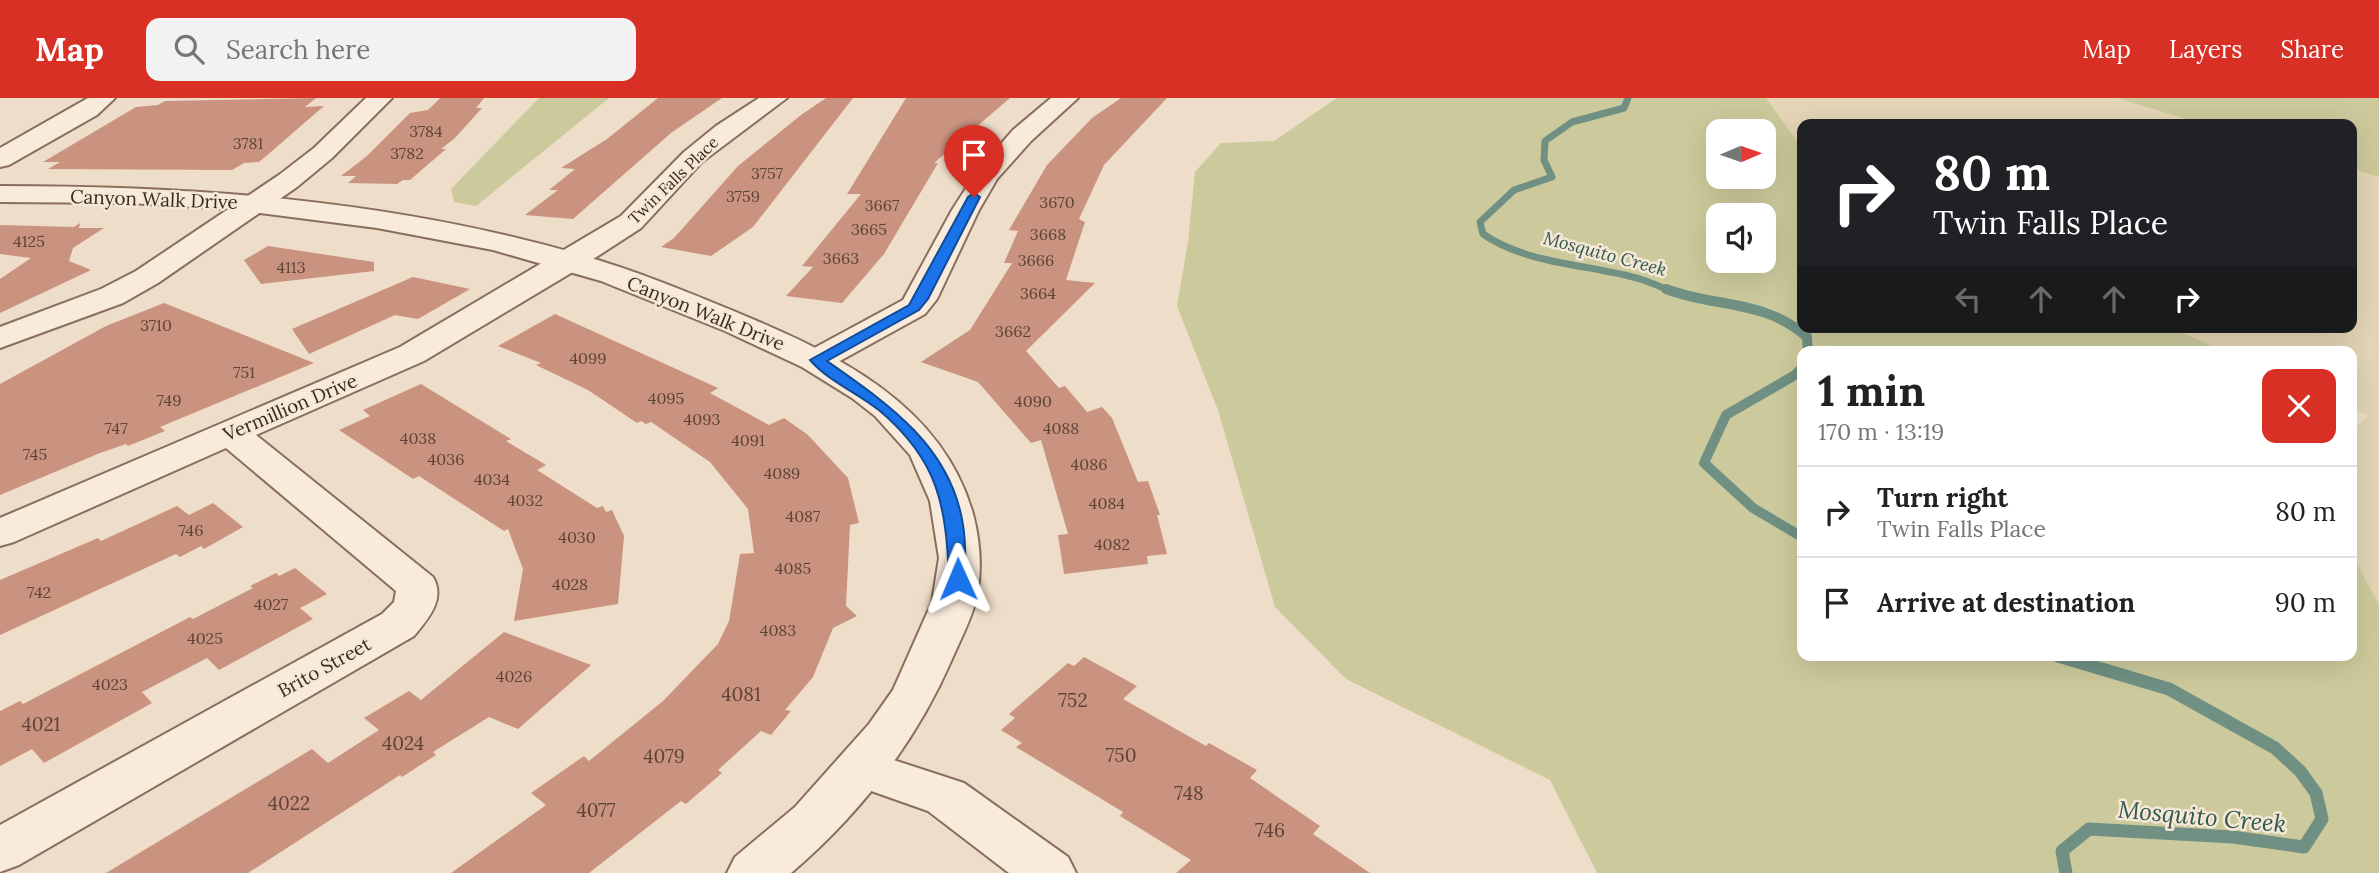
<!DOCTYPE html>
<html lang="en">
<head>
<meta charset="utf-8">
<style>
  body { margin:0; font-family:Lora,serif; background:#f2f2f2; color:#222; height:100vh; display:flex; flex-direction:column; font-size:26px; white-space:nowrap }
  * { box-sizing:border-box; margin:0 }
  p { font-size:23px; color:#767676 }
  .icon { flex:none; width:38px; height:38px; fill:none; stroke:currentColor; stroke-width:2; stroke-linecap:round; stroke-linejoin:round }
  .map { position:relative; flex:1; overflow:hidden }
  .details { position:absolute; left:1797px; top:248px; width:560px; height:315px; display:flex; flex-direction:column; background:#fff; border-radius:14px; box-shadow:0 7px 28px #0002 }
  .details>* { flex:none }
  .top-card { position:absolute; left:1797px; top:21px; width:560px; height:214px; border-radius:14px; box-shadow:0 7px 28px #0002; background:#202124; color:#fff; overflow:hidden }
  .needle { width:46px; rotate:88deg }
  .controls { position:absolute; left:1706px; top:21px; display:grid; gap:14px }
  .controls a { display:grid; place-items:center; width:70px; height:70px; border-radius:14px; background:#fff; box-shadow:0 7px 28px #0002; font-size:35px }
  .pin { position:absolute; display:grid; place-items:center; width:60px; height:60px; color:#fff; margin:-72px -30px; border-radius:50% 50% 50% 0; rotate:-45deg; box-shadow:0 0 7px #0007 }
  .pin .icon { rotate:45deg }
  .me { position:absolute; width:77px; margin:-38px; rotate:359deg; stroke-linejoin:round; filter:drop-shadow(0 0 5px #0008) }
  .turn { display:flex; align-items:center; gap:24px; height:147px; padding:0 21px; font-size:32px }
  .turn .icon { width:91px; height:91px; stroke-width:2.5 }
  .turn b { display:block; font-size:49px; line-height:60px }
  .lanes { display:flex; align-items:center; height:66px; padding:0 21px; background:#0003; justify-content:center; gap:35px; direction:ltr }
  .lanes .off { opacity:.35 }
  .round { display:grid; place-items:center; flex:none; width:74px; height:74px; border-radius:14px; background:#f2f2f2 }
  .head { display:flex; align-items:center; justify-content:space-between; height:119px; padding:0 21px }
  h1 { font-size:42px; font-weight:800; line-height:52px }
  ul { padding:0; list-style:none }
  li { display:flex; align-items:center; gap:21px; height:91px; padding:0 21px; border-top:2px solid #e0e0e0 }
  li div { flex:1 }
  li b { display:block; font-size:26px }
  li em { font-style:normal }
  header { display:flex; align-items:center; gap:42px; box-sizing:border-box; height:98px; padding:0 35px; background:#d93025; color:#fff }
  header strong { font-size:33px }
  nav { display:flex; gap:38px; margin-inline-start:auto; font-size:24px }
  .search { width:490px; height:63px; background:#f2f2f2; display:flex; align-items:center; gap:18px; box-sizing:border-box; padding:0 24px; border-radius:14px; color:#767676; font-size:26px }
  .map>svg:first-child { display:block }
</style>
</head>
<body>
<header>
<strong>Map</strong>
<div class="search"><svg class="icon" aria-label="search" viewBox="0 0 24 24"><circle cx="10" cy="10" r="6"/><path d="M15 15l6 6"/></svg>Search here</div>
<nav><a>Map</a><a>Layers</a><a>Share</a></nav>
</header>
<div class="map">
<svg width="2379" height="775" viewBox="0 0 2379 775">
  <rect width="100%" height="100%" fill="#eeddc8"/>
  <g fill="#e3d5b5">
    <polygon points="1766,0 2116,0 2203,26 1802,26 1802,50"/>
    <polygon points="2352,71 2379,79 2379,506 2352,457 2352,334 2368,317 2352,310 2352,254 2225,254 2170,229 2352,229"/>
  </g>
  <g fill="#ccca9c" fill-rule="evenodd">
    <polygon points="539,0 609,0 476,108 454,104 451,91"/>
    <path d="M1337,0h429l36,50v179h368l55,25h-423v304h550v-101l27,49v269h-782l-47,-93 -204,-101 -71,-72 -57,-197 -41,-104 11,-64 7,-70 26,-29 53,-2zM1718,33h46v46h-46zM1718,117h46v46h-46z"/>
    <polygon points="2116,0 2379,0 2379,79 2352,71 2352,26 2203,26"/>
  </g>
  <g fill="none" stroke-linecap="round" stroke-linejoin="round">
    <path stroke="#6f9083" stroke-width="7" d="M1628,0l-4,10 -52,14 -27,19 -1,19 8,17 -38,13 -34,32 3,12c45,31 106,30 157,45 10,3 21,8 31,12"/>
    <g stroke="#6f9083" stroke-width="10">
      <path d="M1666,191c50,19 98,10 141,48l1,15"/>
      <polyline points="1802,270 1795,277 1726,317 1704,365 1753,410 1802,439"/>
    </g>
    <polyline stroke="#6f9083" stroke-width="13" points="2058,558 2169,591 2275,650 2300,673 2316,695 2322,721 2304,749 2233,739 2089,731 2062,753 2066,775"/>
  </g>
  <g fill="#ca937f">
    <polygon points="316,0 305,9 324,8 272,53 259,64 244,65 232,72 48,71 60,64 43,64 136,9 158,7 165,3"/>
    <polygon points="440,0 484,0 476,10 482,10 455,40 441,51 446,51 410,82 403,82 397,86 348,85 356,78 341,78 367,58 410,15 428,12"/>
    <polygon points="658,0 722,0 671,35 573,121 525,117 558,92 549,92 575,71 561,70 607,41"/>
    <polygon points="826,0 853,0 753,129 711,158 661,149 674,140 738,68 801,17"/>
    <polygon points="906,0 1010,0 934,65 938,65 884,156 842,205 786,198 813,169 802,168 861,96 847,96"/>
    <polygon points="1121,0 1167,0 1104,67 1079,121 1085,124 1066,182 1095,185 1026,253 1059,290 1065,288 1087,314 1102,309 1112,320 1138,384 1148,383 1160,417 1157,417 1167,456 1147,458 1148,466 1064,476 1058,437 1068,436 1041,342 1031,345 978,284 921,264 970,232 1012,165 1004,165 1018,133 1009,132 1047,67 1092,20"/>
    <polygon points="80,125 79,130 104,130 73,150 69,163 91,172 0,215 0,181 31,160 0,156 0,127 74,129"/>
    <polygon points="268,148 374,164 374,173 261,186 244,162"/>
    <polygon points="413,179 470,191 418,221 395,217 309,256 292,231"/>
    <polygon points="164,205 314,265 160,329 165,333 128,348 126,346 100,355 0,397 0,286 106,228"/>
    <polygon points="555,216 718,290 710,295 769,327 784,320 808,337 848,380 859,425 850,427 846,508 857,518 833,530 813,579 785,612 791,613 771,637 761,633 718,672 722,675 686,706 681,703 589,775 451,775 546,707 531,695 584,658 589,663 663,603 718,546 729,523 740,456 754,455 748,411 710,364 651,324 646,326 641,323 637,325 588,292 536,267 541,265 498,248"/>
    <polygon points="421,286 511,341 506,343 546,367 537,372 597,410 603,408 606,414 612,412 624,438 618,506 514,523 523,471 508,431 504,433 419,378 413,381 339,332 370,318 363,312"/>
    <polygon points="213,405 243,429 204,451 201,448 180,459 176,456 0,537 0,482 98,440 101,443 177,408 189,417"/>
    <polygon points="295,470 327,496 300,510 313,521 219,572 207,560 142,594 152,605 44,665 32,651 0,668 0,613 20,603 23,606 190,519 193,521 253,490 250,488 276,475 279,478"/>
    <polygon points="504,534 591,567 518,631 489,619 433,654 436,657 402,679 400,677 248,775 106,775 312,651 328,665 379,632 364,620 409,593 421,602"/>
    <polygon points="1084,559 1137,588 1123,601 1206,648 1209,645 1257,672 1250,680 1320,728 1313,736 1370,775 1176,775 1191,762 1120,718 1123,714 1016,649 1022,645 1001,632 1015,620 1009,616 1068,565 1074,568"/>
  </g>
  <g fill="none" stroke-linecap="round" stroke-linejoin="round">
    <g stroke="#896e5d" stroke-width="4">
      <g id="minor">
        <polygon points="88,0 115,0 97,17 9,67 0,69 0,50"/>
        <polygon points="366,0 392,0 332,60 297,89 158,185 123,205 0,250 0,229 101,191 136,173 279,77 314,50"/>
        <path d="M759,0h28l-85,64 -61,66 -60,39 -157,94 -168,74 177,142c13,22 -5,42 -19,59l-395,229 -19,7v-47l382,-211 12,-12 2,-11 -170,-143 -212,94 -14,4v-28l400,-171 221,-131 63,-64 32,-26z"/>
        <polygon points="1051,0 1078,0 1031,43 997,81 979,112 937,201 925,216 829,269 817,272 805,269 800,262 805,255 903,202 952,112 977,73 1013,32"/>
        <polygon points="860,651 964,685 1068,759 1076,775 1009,775 928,713 843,683 835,670 843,657"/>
      </g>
    </g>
    <g stroke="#896e5d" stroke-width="4">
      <path id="tertiary" d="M0,88c196,0 392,14 581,69 53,15 104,36 155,57 98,41 206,91 237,202 7,26 9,55 4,82 -5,22 -16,42 -25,63 -36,83 -92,155 -161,214h-64l8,-16 60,-50 74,-83 24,-34 39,-88 7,-44 -9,-57 -20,-46 -35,-39 -23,-18 -50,-31 -77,-36 -124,-50 -108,-31 -116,-22 -148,-19 -99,-6 -130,-1z"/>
    </g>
    <use href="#minor" fill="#f8ebdb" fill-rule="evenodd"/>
    <use href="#tertiary" fill="#f8ebdb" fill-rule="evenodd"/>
  </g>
  <path fill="#1a73e8" stroke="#114b97" stroke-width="2" d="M974,95l6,4 -52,102 -9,11 -92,51c60,42 124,85 136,164 3,17 2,36 3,54l-8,6 -9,-6c-3,-73 -10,-118 -69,-168 -22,-18 -52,-30 -70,-51l99,-55 59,-108z"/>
  <g text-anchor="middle" stroke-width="5" stroke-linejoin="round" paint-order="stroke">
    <g font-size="16" fill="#5e4438">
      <text x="426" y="39">3784</text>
      <text x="248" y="51">3781</text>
      <text x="407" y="61">3782</text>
      <text x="767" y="81">3757</text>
      <text x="743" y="104">3759</text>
      <text x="1057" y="110">3670</text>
      <text x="882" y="113">3667</text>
      <text x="869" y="137">3665</text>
      <text x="1048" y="142">3668</text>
      <text x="29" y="149">4125</text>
      <text x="841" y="166">3663</text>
      <text x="1036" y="168">3666</text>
      <text x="291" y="175">4113</text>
      <text x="1038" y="201">3664</text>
      <text x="156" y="233">3710</text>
      <text x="1013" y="239">3662</text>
      <text x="588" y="266">4099</text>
      <text x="244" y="280">751</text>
      <text x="666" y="306">4095</text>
      <text x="169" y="308">749</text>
      <text x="1033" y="309">4090</text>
      <text x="702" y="327">4093</text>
      <text x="116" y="336">747</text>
      <text x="1061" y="336">4088</text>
      <text x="418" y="346">4038</text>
      <text x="748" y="348">4091</text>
      <text x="35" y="362">745</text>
      <text x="446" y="367">4036</text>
      <text x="1089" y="372">4086</text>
      <text x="782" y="381">4089</text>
      <text x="492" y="387">4034</text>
      <text x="525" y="408">4032</text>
      <text x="1107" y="411">4084</text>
      <text x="803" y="424">4087</text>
      <text x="191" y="438">746</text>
      <text x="577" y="445">4030</text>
      <text x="1112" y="452">4082</text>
      <text x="793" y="476">4085</text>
      <text x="570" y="492">4028</text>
      <text x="39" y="500">742</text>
      <text x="271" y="512">4027</text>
      <text x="778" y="538">4083</text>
      <text x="205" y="546">4025</text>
      <text x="514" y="584">4026</text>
      <text x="110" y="592">4023</text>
    </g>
    <g font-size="16" fill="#3a2920" stroke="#f5e8d7">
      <text transform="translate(673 82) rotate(-44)" y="6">Twin Falls Place</text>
    </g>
    <g font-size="18" font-style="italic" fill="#305950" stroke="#f5e8d7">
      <text transform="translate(1605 156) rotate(15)" y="6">Mosquito Creek</text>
    </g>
    <g font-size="19" fill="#3a2920" stroke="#f5e8d7">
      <text transform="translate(154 101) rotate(2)" y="7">Canyon Walk Drive</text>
      <text transform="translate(706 215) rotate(22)" y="7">Canyon Walk Drive</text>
      <text transform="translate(290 309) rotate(-23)" y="7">Vermillion Drive</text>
      <text transform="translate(324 569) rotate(-29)" y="7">Brito Street</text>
    </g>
    <g font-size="19" fill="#5e4438">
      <text x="741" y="603">4081</text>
      <text x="1073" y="609">752</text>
      <text x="41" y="633">4021</text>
      <text x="403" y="652">4024</text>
      <text x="1121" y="664">750</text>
      <text x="664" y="665">4079</text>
      <text x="1189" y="702">748</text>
      <text x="289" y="712">4022</text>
      <text x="596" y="719">4077</text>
      <text x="1270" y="739">746</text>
    </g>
    <g font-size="24" font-style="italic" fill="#305950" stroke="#f5e8d7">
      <text transform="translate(2202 719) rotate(5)" y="8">Mosquito Creek</text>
    </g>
  </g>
</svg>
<div class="controls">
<a><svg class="needle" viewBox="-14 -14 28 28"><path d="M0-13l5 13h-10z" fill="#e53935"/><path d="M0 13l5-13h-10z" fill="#767676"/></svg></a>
<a><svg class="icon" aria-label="sound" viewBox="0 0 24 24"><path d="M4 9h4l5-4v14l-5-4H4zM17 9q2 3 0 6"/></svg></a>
</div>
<div class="pin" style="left:974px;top:99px;background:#d93025"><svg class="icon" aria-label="arrive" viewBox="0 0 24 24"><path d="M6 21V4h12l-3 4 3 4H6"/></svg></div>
<svg class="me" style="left:958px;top:481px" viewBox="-20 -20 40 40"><path d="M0-17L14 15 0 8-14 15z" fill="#1a73e8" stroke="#fff" stroke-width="4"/></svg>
<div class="top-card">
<div class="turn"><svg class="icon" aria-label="right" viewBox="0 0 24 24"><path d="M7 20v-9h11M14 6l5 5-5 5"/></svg><div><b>80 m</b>Twin Falls Place</div></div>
<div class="lanes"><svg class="icon off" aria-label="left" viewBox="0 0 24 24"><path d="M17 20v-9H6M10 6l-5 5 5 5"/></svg><svg class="icon off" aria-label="ahead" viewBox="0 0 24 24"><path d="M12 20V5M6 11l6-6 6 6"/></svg><svg class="icon off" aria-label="ahead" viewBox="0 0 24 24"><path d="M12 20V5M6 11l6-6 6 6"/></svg><svg class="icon" aria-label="right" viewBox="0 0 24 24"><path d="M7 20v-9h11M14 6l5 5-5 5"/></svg></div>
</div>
<section class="details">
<div class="head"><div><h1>1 min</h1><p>170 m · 13:19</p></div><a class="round" style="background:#d93025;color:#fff"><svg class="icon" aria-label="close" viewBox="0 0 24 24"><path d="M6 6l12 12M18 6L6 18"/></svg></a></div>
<ul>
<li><svg class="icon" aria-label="right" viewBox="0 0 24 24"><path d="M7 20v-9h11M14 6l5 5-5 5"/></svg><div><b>Turn right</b><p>Twin Falls Place</p></div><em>80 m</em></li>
<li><svg class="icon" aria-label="arrive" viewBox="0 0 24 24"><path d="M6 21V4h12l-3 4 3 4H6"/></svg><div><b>Arrive at destination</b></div><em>90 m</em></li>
</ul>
</section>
</div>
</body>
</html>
